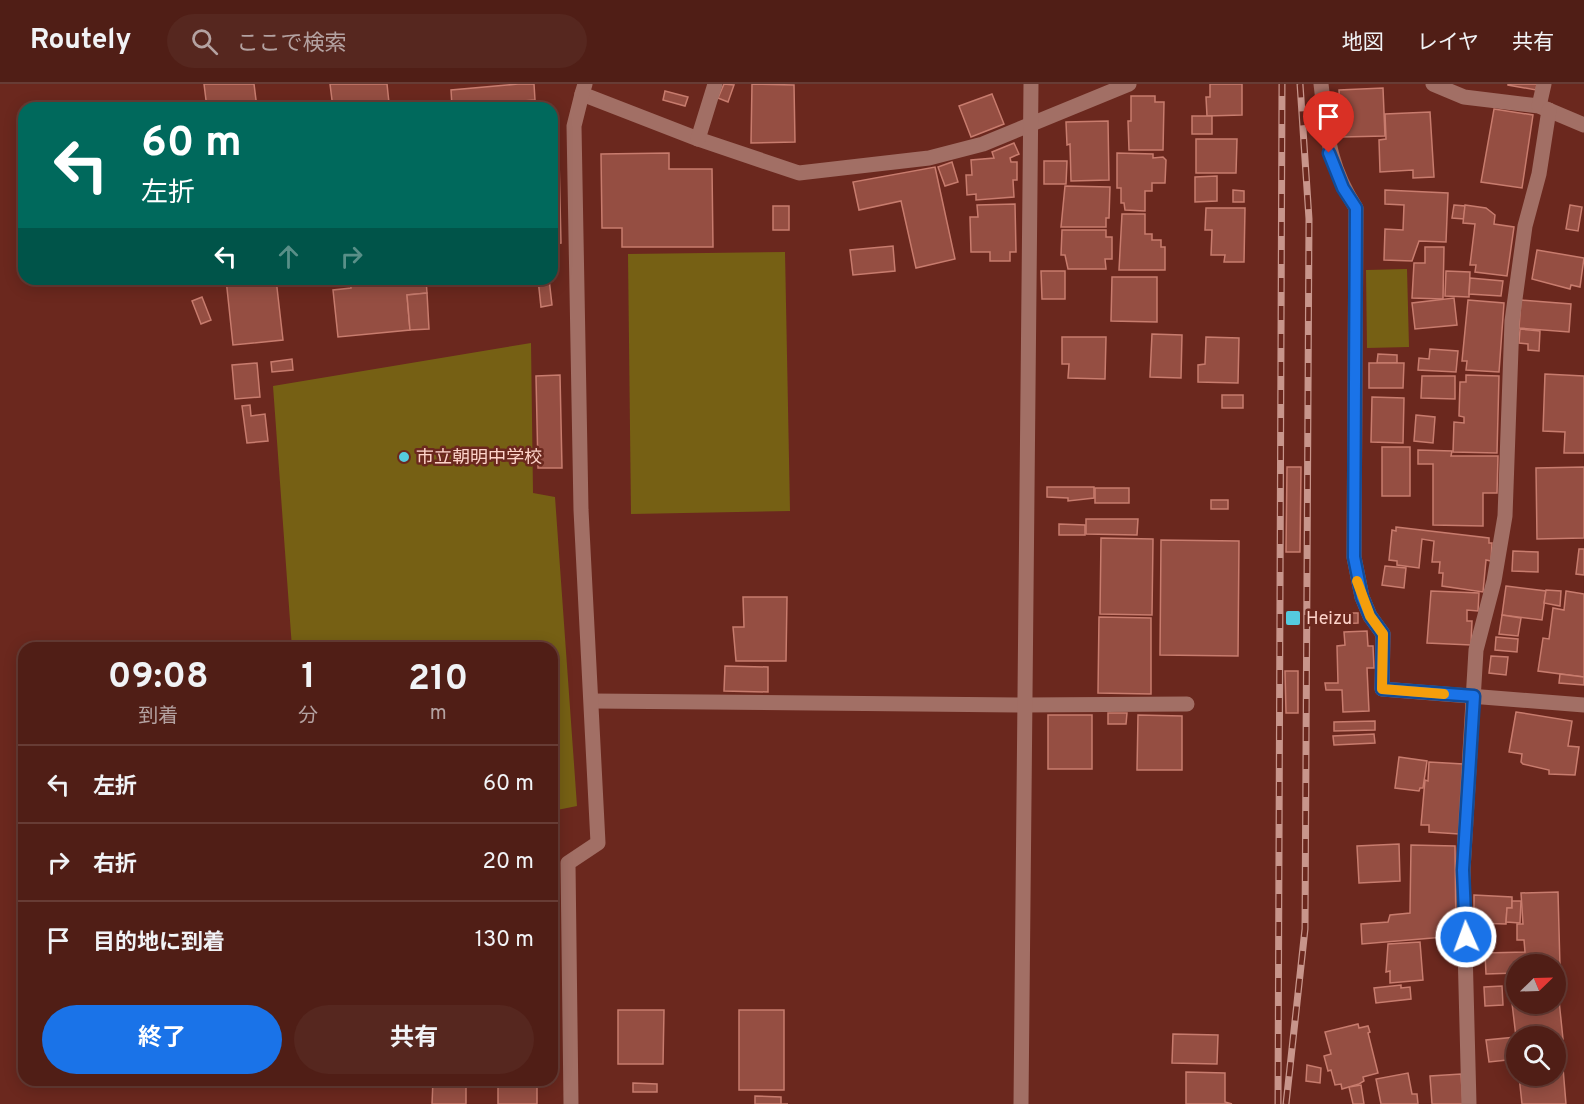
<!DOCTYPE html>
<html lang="ja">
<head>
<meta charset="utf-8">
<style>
  body { margin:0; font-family:Overpass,"Noto Sans JP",sans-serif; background:#56271f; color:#f1f3f6; height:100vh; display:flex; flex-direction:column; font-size:22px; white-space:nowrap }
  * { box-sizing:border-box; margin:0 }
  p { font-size:20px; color:#b4a2a1 }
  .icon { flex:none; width:33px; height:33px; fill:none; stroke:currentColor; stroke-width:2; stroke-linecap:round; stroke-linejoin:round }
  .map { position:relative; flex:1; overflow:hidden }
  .sheet { position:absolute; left:18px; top:558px; width:540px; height:444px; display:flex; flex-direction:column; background:#501e16; border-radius:18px; box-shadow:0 3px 15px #0003,0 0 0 2px #673c35 }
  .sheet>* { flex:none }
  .hud { position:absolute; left:18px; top:18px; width:540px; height:183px; border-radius:18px; box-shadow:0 3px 15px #0003,0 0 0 2px #673c35; background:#00695c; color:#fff; overflow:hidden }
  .needle { width:39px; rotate:67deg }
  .buttons { position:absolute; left:1506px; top:870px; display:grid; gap:12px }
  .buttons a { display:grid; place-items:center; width:60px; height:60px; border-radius:50%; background:#501e16; box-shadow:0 3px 15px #0003,0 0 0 2px #673c35; font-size:30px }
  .pin { position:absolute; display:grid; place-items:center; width:51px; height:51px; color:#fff; margin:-62px -26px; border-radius:50% 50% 50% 0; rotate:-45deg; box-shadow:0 0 6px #0007 }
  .pin .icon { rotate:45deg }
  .me { position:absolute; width:66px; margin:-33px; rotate:358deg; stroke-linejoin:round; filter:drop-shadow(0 0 4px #0008) }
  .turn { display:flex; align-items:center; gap:21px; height:126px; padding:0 24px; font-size:27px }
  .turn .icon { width:78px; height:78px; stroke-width:2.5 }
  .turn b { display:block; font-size:42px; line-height:51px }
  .lanes { display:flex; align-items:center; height:57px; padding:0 24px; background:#0003; justify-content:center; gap:30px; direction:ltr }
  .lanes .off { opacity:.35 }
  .eta { display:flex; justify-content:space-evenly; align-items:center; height:102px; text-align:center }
  .eta b { font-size:36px; font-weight:700; line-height:42px }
  .button { display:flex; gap:12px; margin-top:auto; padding:12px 24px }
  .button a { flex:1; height:69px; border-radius:36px; background:#1a73e8; color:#fff; font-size:24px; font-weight:700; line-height:69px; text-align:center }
  .button a+a { background:#56271f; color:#f1f3f6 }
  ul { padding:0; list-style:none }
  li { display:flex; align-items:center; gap:18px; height:78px; padding:0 24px; border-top:2px solid #673c35 }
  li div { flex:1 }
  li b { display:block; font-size:22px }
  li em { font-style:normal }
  header { display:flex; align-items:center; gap:36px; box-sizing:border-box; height:84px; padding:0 30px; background:#501e16; border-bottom:2px solid #673c35 }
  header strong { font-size:28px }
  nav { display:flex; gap:33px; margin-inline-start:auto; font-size:21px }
  .search { width:420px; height:54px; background:#56271f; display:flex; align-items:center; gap:15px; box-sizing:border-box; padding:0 21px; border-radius:33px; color:#b4a2a1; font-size:22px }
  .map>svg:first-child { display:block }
</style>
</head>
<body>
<header>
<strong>Routely</strong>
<div class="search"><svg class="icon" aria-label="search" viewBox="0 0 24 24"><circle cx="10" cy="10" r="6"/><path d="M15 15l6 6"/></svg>ここで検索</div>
<nav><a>地図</a><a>レイヤ</a><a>共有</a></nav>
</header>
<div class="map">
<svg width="1584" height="1020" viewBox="0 0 1584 1020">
  <rect width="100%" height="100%" fill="#6b281e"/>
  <g fill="#766014">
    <polygon points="785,168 790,427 631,430 628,170"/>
    <polygon points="1407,185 1409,263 1367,264 1366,186"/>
    <polygon points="531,259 533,409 555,413 577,722 552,727 552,564 292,564 273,302"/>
  </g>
  <g fill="#954e42" stroke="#c87c6e" stroke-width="1.5">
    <polygon points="204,0 254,0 257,24 207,24"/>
    <polygon points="330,0 387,0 389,19 409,17 410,24 333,24"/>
    <polygon points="518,0 534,0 535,16 452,23 451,6"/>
    <polygon points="724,0 734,1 728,18 718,14"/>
    <polygon points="752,0 794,1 795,58 751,59"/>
    <polygon points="1210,0 1242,0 1242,31 1207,32 1206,13 1210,13"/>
    <polygon points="1537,0 1536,6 1508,1 1508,0"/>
    <polygon points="1383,4 1385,52 1341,53 1339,6"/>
    <polygon points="665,7 688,13 685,22 663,16"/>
    <polygon points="992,10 1004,40 971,53 959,22"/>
    <polygon points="1131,12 1155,12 1155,18 1164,18 1163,66 1129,66 1128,37 1131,37"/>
    <polygon points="1494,25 1533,31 1522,104 1481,98"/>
    <polygon points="1430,28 1434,93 1413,94 1413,86 1380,88 1379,56 1386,55 1385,30"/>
    <rect x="1192" y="32" width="20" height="18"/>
    <polygon points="1108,37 1109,96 1071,97 1070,60 1067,61 1066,38"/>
    <polygon points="1196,55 1237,55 1236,89 1196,89"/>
    <polygon points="1014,59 1019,70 1010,74 1011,78 1017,78 1017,96 1013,96 1014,113 976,116 976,110 967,111 966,91 972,91 971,76 994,74 992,68"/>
    <polygon points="669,69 669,85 712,85 713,163 622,163 622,144 602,144 601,70"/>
    <polygon points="1117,69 1153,70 1153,74 1163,73 1166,76 1165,99 1152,99 1152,107 1145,107 1145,127 1125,126 1124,119 1121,119 1121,104 1117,104"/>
    <polygon points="552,74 559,74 561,159 552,160"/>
    <polygon points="1044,77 1067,77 1066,100 1044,100"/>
    <polygon points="952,78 958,98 945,102 938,83"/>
    <polygon points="935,83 955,175 916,184 901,117 859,126 853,98"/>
    <polygon points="1217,92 1217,117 1195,118 1195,93"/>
    <polygon points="1065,102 1110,103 1109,134 1106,134 1106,143 1061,143"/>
    <polygon points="1233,106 1244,107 1244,118 1233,118"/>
    <polygon points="1385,106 1448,109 1446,158 1419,157 1412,177 1384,176 1385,145 1403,146 1404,121 1385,120"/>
    <polygon points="1015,120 1016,168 1010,168 1010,177 990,177 990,168 971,168 970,133 978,133 977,121"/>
    <polygon points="1454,121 1465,122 1464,135 1452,134"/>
    <polygon points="1465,121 1486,124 1495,131 1494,140 1514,143 1507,192 1475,188 1476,181 1470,181 1475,140 1463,139"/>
    <polygon points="1570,121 1582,123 1578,147 1566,145"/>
    <rect x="773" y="122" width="16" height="24"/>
    <polygon points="1206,124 1245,124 1244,178 1224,178 1225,171 1211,171 1212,146 1205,146"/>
    <polygon points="1122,130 1145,130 1145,150 1152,150 1152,156 1161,156 1161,163 1165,163 1165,186 1119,186"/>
    <polygon points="1062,146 1106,146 1106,153 1112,153 1112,175 1105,175 1106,185 1068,185 1065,171 1061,171"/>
    <polygon points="893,162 895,187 853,191 850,166"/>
    <polygon points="1425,163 1444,163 1443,215 1412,214 1414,179 1425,179"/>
    <polygon points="1537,166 1584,174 1580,203 1571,201 1570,205 1532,195"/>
    <polygon points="1041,187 1065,187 1065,215 1042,215"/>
    <polygon points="1446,187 1470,188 1469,213 1445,212"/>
    <polygon points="1112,193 1157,193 1157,238 1111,237"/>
    <polygon points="1470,194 1503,197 1501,212 1469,210"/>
    <polygon points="226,195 276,195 283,256 233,261"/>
    <polygon points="350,195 426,195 427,209 407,211 410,246 338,253 333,206 351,204"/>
    <polygon points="538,195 549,195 552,221 541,223"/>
    <polygon points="427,209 429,245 410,246 407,211"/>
    <polygon points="202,213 211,236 201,240 192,217"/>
    <polygon points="1454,214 1457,241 1415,245 1412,219"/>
    <polygon points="1468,216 1504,219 1499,288 1466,286 1467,277 1462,277"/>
    <polygon points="1521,216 1571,220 1569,248 1519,244"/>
    <polygon points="1520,245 1540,247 1539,267 1528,266 1528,260 1519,259"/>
    <polygon points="1152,250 1182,251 1181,294 1150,293"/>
    <polygon points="1062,253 1106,253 1105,295 1068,294 1069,280 1062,280"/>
    <polygon points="1206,253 1239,254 1238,299 1198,298 1198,281 1205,280"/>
    <polygon points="1430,265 1458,267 1456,288 1418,286 1419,274 1429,275"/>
    <polygon points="1378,270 1397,271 1397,279 1377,279"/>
    <polygon points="292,275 293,286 272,288 271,278"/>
    <polygon points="257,279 260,313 235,315 232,281"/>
    <polygon points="1369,279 1404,279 1403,304 1369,304"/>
    <polygon points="1545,290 1584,292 1584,369 1564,369 1565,348 1543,347"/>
    <polygon points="560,291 562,384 538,384 536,292"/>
    <polygon points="1466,291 1499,292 1497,369 1453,368 1454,338 1464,339 1464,333 1459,332 1460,298 1466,298"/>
    <polygon points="1422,292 1455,292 1455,315 1421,314"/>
    <rect x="1222" y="311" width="21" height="13"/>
    <polygon points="1372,313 1404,314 1403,359 1371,358"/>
    <polygon points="250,321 251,332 265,330 268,357 247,359 242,322"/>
    <polygon points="1416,331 1435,333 1433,359 1414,357"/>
    <rect x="1382" y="363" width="28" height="49"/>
    <polygon points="1418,366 1452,367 1451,372 1498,372 1497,409 1483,409 1483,442 1433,441 1433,380 1418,380"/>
    <polygon points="1287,383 1301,383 1300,468 1286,468"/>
    <polygon points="1584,383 1584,454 1537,455 1536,384"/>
    <polygon points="1047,403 1094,403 1094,414 1068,417 1068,414 1047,413"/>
    <rect x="1095" y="404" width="34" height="15"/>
    <rect x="1211" y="416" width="17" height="9"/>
    <polygon points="1086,435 1138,435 1137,451 1086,450"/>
    <polygon points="1059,440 1085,441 1085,451 1059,451"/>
    <polygon points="1396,443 1489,454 1489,459 1492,459 1491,477 1486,476 1483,508 1442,502 1443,489 1439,489 1440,478 1432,478 1434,457 1422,455 1419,484 1397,481 1397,477 1389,476 1392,446 1396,447"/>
    <polygon points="1101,454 1153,455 1152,531 1100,530"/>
    <polygon points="1161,456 1239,457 1238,572 1160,571"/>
    <polygon points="1579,465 1584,465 1584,491 1576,490"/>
    <polygon points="1513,467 1538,468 1538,488 1512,487"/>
    <polygon points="1385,482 1406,484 1404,504 1382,501"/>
    <polygon points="1506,502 1546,507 1542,536 1502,531"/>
    <polygon points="1546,506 1561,507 1560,522 1544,519"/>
    <polygon points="1431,507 1479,509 1478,527 1467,526 1467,537 1472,537 1471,561 1427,559"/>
    <polygon points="1566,507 1584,510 1584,593 1538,587 1543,554 1549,555 1553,524 1564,526"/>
    <polygon points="743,513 787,513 786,577 736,577 733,543 744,543"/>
    <polygon points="1338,529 1358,529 1358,539 1339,540"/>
    <polygon points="1502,531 1521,534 1518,552 1499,550"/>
    <polygon points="1099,533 1151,534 1151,610 1098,609"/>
    <polygon points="1367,547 1368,562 1373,562 1374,584 1367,584 1369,627 1343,628 1342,606 1326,606 1325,599 1338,599 1337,562 1345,561 1344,548"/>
    <polygon points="1496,553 1518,555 1517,568 1495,566"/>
    <polygon points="1491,572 1508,573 1506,591 1489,589"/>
    <polygon points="725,582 768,583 768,608 724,607"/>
    <polygon points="1285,587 1298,587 1298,629 1286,629"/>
    <polygon points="1560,590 1584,593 1584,601 1559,599"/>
    <polygon points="1516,628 1572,637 1568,662 1579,663 1575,691 1549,690 1549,686 1523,680 1521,678 1522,670 1509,668"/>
    <polygon points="1108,629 1127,629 1126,640 1108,640"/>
    <rect x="1048" y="631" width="44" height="54"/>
    <polygon points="1138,631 1182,632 1182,686 1137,686"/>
    <polygon points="1375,637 1375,646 1334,647 1334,638"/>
    <polygon points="1374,650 1375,659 1334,661 1333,652"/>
    <polygon points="1399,673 1427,677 1423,704 1420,704 1419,707 1395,704"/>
    <polygon points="1429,678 1463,680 1459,750 1429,748 1429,741 1421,741 1425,696 1428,697"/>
    <polygon points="1399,760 1400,797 1359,799 1357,762"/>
    <polygon points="1411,761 1455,762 1456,852 1362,860 1361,840 1388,838 1390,831 1410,829"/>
    <polygon points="1558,808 1560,883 1516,880 1516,889 1486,890 1485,869 1525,868 1524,856 1517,856 1517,840 1523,840 1521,809"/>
    <polygon points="1474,811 1512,813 1512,824 1507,824 1506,840 1474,839"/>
    <polygon points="1512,817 1521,817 1520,839 1506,838 1507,824 1512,824"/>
    <polygon points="1420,858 1423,896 1390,899 1390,887 1386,888 1388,860"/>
    <polygon points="1557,897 1563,955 1556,956 1556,952 1516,952 1516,975 1489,978 1486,956 1516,953 1510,902 1516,902 1516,920 1556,920"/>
    <polygon points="1401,901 1401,904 1410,903 1411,915 1376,919 1374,904"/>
    <polygon points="1502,902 1503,921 1485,922 1484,903"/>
    <polygon points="618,926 664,926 663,980 618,980"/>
    <rect x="739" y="926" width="45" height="80"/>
    <polygon points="1358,940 1359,944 1368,942 1370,948 1368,949 1378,989 1363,993 1364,997 1359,1000 1342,1005 1341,1000 1335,1001 1331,986 1328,987 1324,972 1331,970 1325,948"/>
    <polygon points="1173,950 1218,951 1217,980 1172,979"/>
    <polygon points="1562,972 1566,1020 1522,1020 1519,992 1556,992 1556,973"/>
    <polygon points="1307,981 1321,984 1320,999 1306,997"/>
    <polygon points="1186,988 1225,989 1225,1018 1232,1020 1186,1020"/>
    <polygon points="1408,989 1412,1010 1417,1010 1418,1020 1381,1020 1376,995"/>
    <polygon points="1461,990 1463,1020 1432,1020 1430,992"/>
    <polygon points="433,996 466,996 466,1020 432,1020"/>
    <polygon points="489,996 531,996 531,999 537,999 537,1020 498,1020 498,996"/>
    <polygon points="633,999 657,1000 657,1008 633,1008"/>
    <polygon points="1361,1001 1364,1020 1353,1020 1349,1003"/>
    <polygon points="755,1012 781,1013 781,1020 788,1020 755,1020"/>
  </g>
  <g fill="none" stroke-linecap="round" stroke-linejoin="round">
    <g stroke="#a26f65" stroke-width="15">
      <polyline points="585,0 582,10 698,55 799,89 929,74 983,60 1129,0"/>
      <path d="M1321,0c6,49 7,81 35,124l-2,349 8,40 8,19 13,18 -1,55 202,16"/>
      <polyline points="1433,0 1464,13 1539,22 1584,41"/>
      <polyline points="1539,22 1544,0"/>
      <polyline points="698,55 715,0"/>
      <polyline points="593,617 1024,621 1187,620"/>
      <polyline points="571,1020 568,779 598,759 581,426 574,42 582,10"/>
      <polyline points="1021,1020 1031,0"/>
      <polyline points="1469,1020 1463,786 1476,566 1494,497 1505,432 1512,237 1525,142 1539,90 1549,26"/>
    </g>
    <g stroke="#c8958b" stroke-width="7">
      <g id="rail">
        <polyline points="1278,1020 1282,0"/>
        <polyline points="1286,1020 1305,845 1309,135 1300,0"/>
      </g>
    </g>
    <use href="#rail" stroke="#6b281e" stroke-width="4.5" stroke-dasharray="14" stroke-linecap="butt"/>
  </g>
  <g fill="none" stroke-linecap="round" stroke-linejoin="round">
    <g stroke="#114b97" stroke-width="15">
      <polyline id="route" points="1329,69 1343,104 1356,124 1354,473 1362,513 1370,532 1383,550 1382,605 1474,612 1463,786 1466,853"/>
    </g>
    <use href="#route" stroke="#1a73e8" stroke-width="10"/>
    <polyline stroke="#f59e0b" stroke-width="10" points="1357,497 1370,532 1383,550 1382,605 1444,610"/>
  </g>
  <g fill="#55cade" stroke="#6b281e" stroke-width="2">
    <circle cx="404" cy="373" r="6"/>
    <rect x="1285" y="526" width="16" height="16" rx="3"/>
  </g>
  <g text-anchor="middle" stroke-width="5" stroke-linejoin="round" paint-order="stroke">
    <g font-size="18" fill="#fdd3ca" stroke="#6b281e" text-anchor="start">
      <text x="416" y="379">市立朝明中学校</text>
      <text x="1306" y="540">Heizu</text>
    </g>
  </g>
</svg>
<div class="buttons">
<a><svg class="needle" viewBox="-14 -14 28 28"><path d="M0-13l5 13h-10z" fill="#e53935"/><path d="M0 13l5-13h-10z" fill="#b4a2a1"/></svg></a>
<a><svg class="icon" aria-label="search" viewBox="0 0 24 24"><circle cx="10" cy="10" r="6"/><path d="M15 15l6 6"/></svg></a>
</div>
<div class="pin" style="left:1329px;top:69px;background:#d93025"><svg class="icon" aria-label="arrive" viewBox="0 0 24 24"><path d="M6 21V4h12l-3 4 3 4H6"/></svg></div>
<svg class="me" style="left:1466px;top:853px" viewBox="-20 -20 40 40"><circle r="17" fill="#1a73e8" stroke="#fff" stroke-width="3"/><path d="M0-11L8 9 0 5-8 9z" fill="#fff"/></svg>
<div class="hud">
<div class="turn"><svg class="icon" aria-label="left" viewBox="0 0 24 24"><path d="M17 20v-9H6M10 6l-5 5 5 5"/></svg><div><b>60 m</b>左折</div></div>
<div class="lanes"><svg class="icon" aria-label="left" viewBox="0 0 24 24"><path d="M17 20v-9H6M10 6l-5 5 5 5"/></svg><svg class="icon off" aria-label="ahead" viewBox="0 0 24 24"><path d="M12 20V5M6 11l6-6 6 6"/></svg><svg class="icon off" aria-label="right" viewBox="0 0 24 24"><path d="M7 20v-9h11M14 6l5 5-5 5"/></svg></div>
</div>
<section class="sheet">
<div class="eta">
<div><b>09:08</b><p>到着</p></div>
<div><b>1</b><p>分</p></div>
<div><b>210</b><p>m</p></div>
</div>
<ul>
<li><svg class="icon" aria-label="left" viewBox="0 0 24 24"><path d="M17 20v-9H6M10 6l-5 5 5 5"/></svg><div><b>左折</b></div><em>60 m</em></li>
<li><svg class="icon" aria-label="right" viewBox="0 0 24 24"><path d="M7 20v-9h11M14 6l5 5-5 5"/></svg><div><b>右折</b></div><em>20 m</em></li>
<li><svg class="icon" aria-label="arrive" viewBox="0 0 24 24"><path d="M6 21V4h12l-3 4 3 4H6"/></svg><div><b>目的地に到着</b></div><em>130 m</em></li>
</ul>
<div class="button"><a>終了</a><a>共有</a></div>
</section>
</div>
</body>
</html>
